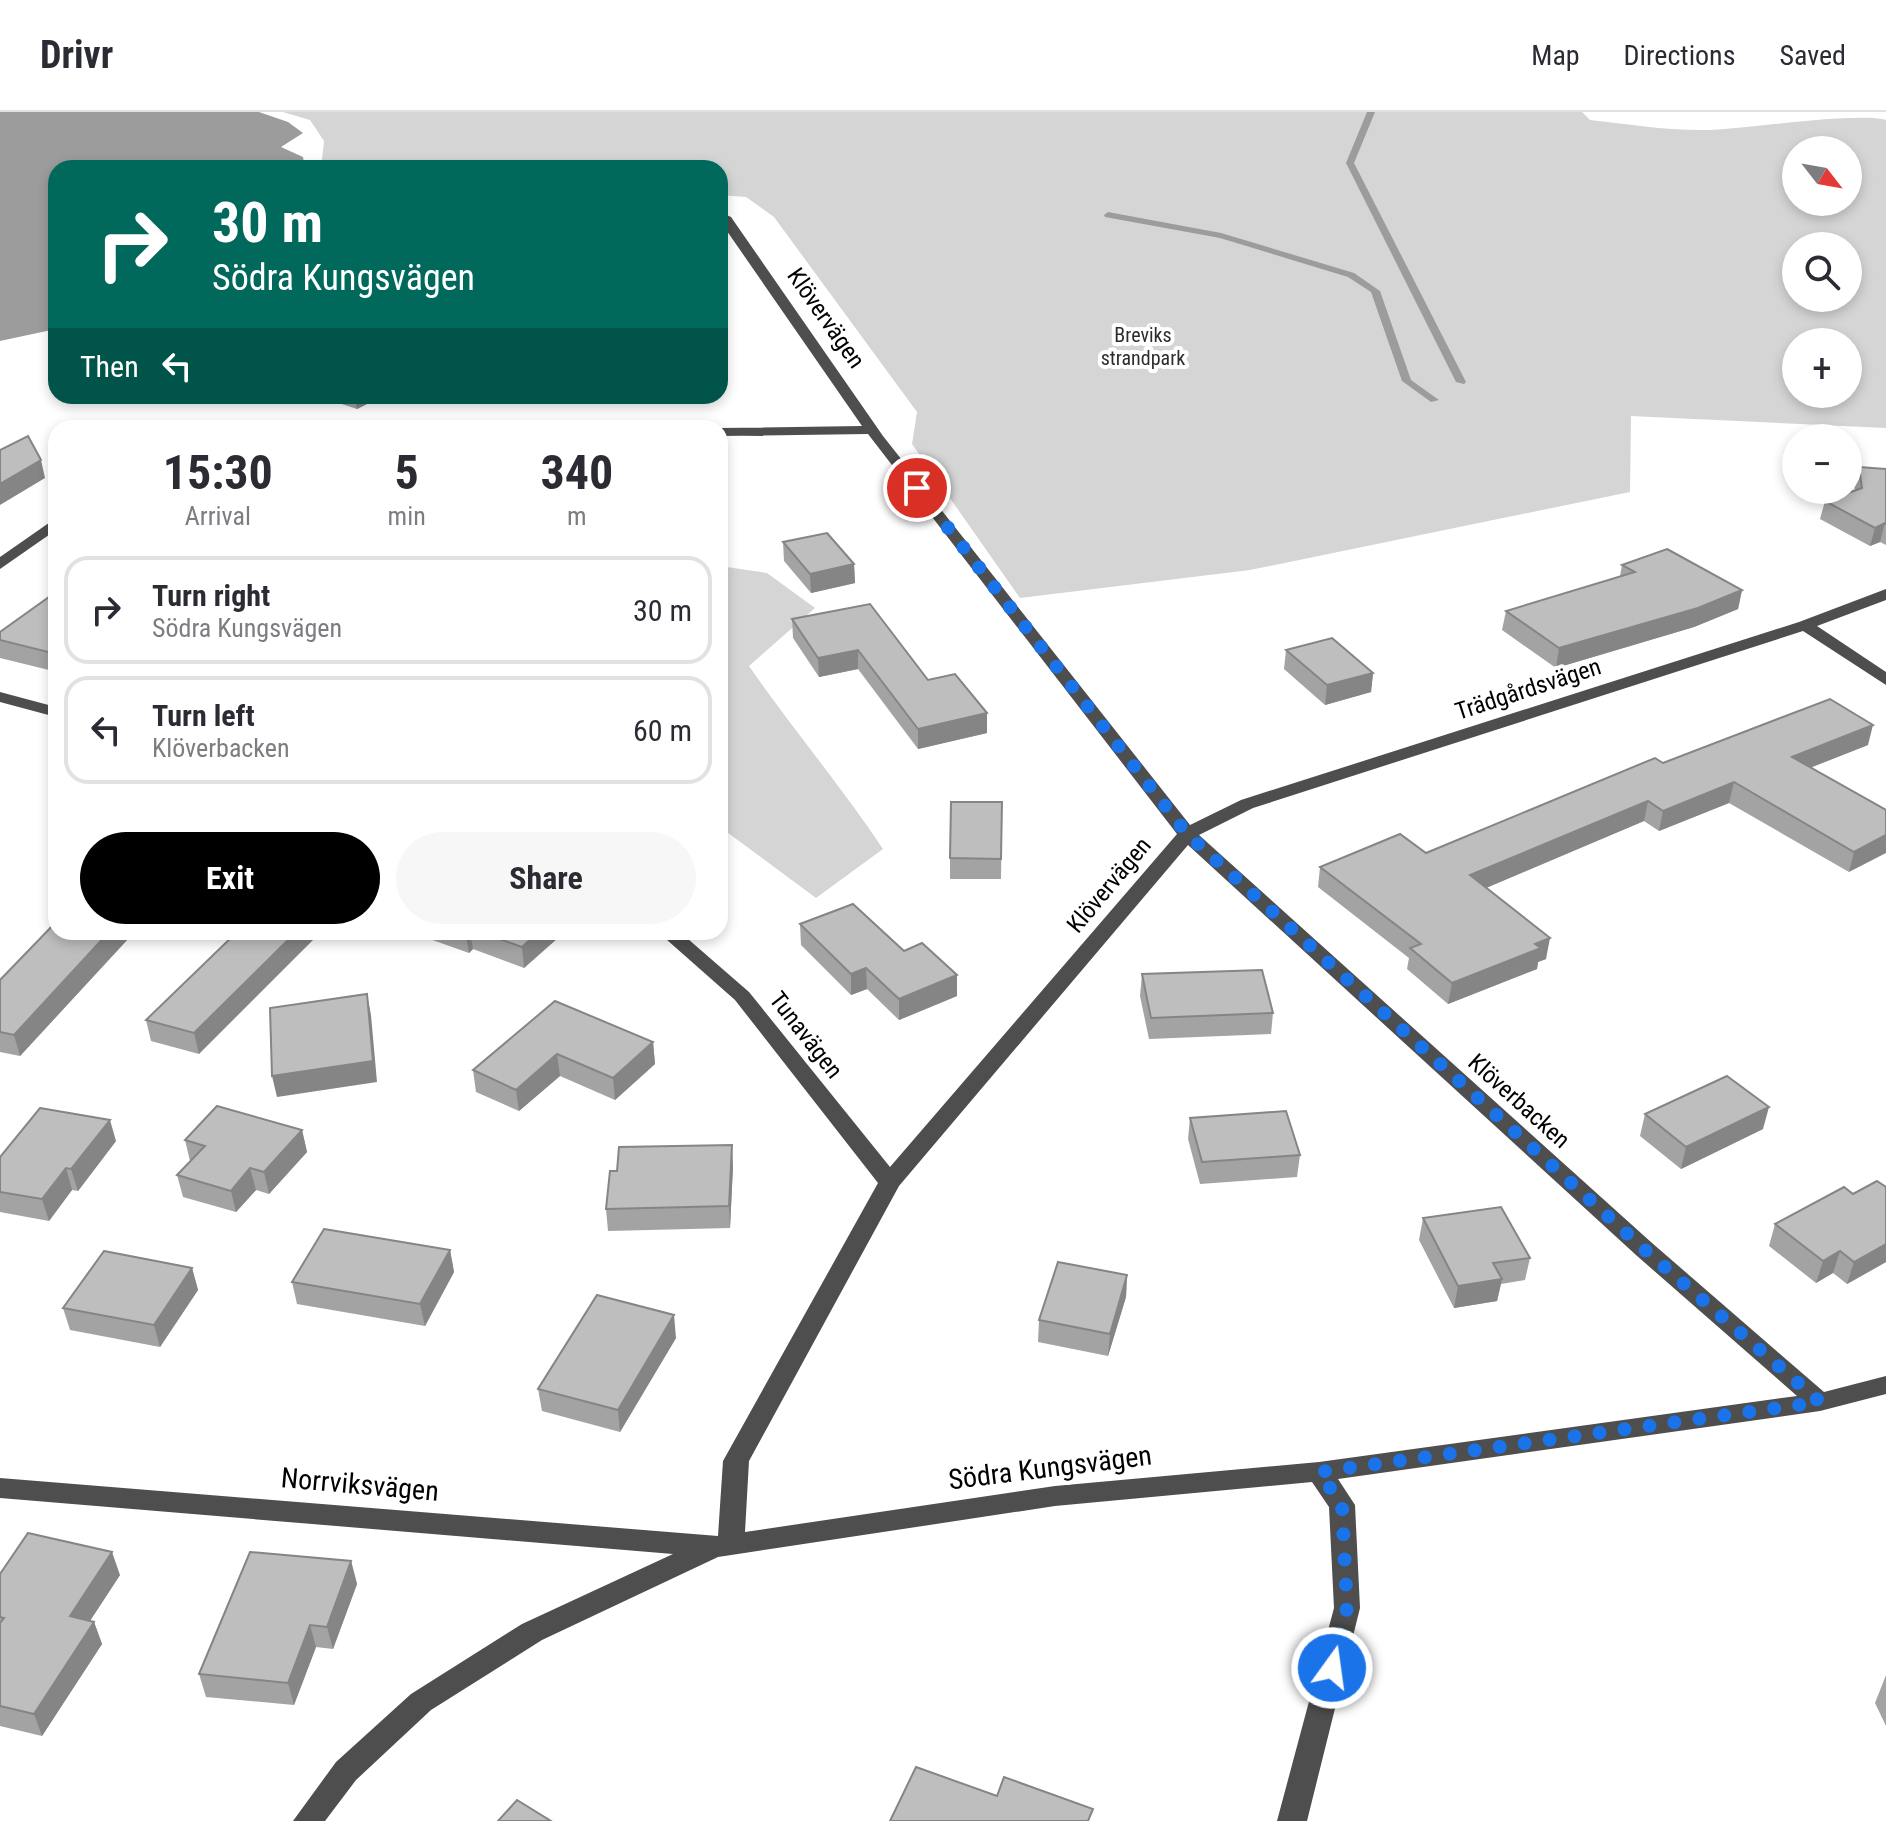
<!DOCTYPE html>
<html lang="en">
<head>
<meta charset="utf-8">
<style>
  body { margin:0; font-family:"Roboto Condensed",sans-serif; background:#f7f7f7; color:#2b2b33; height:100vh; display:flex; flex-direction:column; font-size:30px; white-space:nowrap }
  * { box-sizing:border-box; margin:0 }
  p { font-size:26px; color:#7c7c81 }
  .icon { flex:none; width:44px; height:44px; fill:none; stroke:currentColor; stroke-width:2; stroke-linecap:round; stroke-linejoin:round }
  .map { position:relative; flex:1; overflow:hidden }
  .panel { position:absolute; left:48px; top:308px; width:680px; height:520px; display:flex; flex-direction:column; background:#fff; border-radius:24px; box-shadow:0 4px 12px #0003 }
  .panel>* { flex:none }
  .top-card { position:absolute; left:48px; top:48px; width:680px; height:244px; border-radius:24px; box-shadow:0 4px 12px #0003; background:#00695c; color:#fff; overflow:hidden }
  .needle { width:52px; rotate:121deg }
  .buttons { position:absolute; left:1782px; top:24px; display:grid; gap:16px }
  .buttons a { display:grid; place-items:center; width:80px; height:80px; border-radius:50%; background:#fff; box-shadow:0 4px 12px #0003; font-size:40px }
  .pin { position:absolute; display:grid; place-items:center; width:68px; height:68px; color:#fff; margin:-34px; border:4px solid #fff; border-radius:50%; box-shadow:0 2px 8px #0007 }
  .me { position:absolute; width:88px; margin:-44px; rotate:14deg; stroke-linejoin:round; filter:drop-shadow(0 0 6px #0008) }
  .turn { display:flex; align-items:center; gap:28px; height:168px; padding:0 32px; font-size:36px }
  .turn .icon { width:104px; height:104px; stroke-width:2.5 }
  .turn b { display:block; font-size:56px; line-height:68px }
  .then { display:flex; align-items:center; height:76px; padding:0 32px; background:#0003; gap:16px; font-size:30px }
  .eta { display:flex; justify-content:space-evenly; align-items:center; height:136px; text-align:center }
  .eta b { font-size:48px; font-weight:700; line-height:56px }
  .primary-button { display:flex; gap:16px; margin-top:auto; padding:16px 32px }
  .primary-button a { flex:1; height:92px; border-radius:48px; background:#000; color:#fff; font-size:32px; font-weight:700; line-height:92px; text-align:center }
  .primary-button a+a { background:#f7f7f7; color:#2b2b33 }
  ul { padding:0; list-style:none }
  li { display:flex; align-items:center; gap:24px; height:108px; margin:0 16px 12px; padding:0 16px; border:4px solid #e1e1e2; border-radius:24px }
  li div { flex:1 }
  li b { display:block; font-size:30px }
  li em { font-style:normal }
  header { display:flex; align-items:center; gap:48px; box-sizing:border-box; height:112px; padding:0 40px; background:#fff; border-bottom:2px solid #e1e1e2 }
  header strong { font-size:38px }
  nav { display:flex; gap:44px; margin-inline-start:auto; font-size:28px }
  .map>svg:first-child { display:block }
</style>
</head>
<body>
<header>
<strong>Drivr</strong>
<nav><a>Map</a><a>Directions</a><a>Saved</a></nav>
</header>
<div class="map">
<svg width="1886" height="1709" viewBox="0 0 1886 1709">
  <rect width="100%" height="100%" fill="#fff"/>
  <g fill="#d5d5d5" fill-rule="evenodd">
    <path d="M283,0h1299l8,8c38,4 79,11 117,10 41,-1 147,-18 179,-10v308l-255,-12 -1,76 -380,78 -230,28 -108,-154 5,-32 -143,-195 -28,-20 -26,-2v-27h-399l3,-27 -14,-21zM1796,38h52v52h-52zM1796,134h52v52h-52zM1796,230h52v52h-52z"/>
    <path d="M720,454l47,7 48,35 -66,58c43,62 92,120 134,183l-67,49 -96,-71z"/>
  </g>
  <polygon fill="#9c9c9c" points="0,0 259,0 288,10 303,21 281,35 303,45 305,56 56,56 56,217 0,229"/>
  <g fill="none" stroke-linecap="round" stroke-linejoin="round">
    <g fill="#9c9c9c" fill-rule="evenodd">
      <polygon points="1367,0 1375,0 1354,51 1466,270 1464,272 1456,270 1346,51"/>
      <polygon points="1108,100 1221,121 1354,161 1380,179 1411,268 1439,288 1431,290 1402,269 1371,180 1348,165 1220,126 1105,105 1104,103"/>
    </g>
    <g fill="#4e4e4e" fill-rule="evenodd">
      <path d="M720,100l11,5 152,219 307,389 51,-25 558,-178 87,-33v11l-69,26 69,46v13l-83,-54 -550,177 -54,27 453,408 172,149 62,-16v18l-66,17 -482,68 17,26 5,103 -53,213h-30l57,-213 -5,-101 -17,-25 -257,24 -337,51 -176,83 -111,70 -75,70 -31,41h-32l43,-59 75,-68 111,-70 151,-70 -673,-56v-20l718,58 5,-75 155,-278 -143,-183 -77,-68h22l69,60 141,175 287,-333 -309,-400 -148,2v-8l142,-2 -142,-205zM1188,733l448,410 161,141 -478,66 -264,24 -310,46 4,-71 150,-275z"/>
      <polygon points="56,406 56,418 0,457 0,445"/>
      <polygon points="0,580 56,595 56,605 0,590"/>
    </g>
  </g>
  <g fill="#a3a3a3">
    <polygon points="317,284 383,284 357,297"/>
    <polygon points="1859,355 1886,357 1886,433 1880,430 1870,434 1820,407 1825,389 1855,378 1854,373"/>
    <polygon points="783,430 854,452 855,471 811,481 784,449"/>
    <polygon points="1622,453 1742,478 1738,497 1694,515 1556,556 1502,518 1506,499 1620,464"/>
    <polygon points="56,480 53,559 0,546 0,520"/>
    <polygon points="792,507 928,568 987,621 918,637 858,557 819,565 793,526"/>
    <polygon points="1286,538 1373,561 1371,580 1325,593 1284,557"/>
    <polygon points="1868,633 1810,656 1886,698 1849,760 1729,691 1659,719 1644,709 1486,776 1546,847 1538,850 1537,857 1448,892 1407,857 1409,846 1318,775 1320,755 1426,741 1663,651"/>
    <polygon points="1002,690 1001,767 950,767 950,746"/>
    <polygon points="800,812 904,839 957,884 899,908 867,877 851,883 801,833"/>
    <polygon points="237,820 199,942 151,929 146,908"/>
    <polygon points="410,820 559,820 559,825 524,856 473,837 469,841"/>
    <polygon points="128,827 20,944 0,940 0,868"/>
    <polygon points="1142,862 1273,901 1271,922 1149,927 1140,884"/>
    <polygon points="555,889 653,930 655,952 615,988 560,964 519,999 476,980 473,958"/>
    <polygon points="1645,1002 1763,1017 1681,1057 1640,1024"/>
    <polygon points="1190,1006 1300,1043 1297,1065 1200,1072 1188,1027"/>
    <polygon points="302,1018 307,1040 269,1082 256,1078 236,1100 183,1085 177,1063 190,1049 185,1028"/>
    <polygon points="116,1029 78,1079 72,1078 49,1109 0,1100 0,1045"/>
    <polygon points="733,1054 730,1116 608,1119 606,1097 617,1059"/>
    <polygon points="1886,1075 1886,1150 1847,1172 1833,1161 1816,1171 1769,1134 1775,1112 1853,1082"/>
    <polygon points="1423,1106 1530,1146 1525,1168 1501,1172 1497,1189 1454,1196 1419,1128"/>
    <polygon points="450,1138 454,1160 425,1214 297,1192 292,1170"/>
    <polygon points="192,1156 198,1178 160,1235 70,1218 63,1196"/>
    <polygon points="1127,1163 1126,1185 1108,1244 1038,1230 1039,1208"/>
    <polygon points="676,1226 620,1320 542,1299 538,1277"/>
    <polygon points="351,1449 357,1472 333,1537 316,1535 294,1593 206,1585 199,1562"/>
    <polygon points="0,1462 120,1463 90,1509 94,1510 102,1532 42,1624 0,1614"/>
    <polygon points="1886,1563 1886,1614 1875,1591"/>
  </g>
  <g fill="#858585">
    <polygon points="354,284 383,284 357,297"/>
    <polygon points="41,348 45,366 0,393 0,372"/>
    <polygon points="1885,411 1880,430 1870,434 1875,416"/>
    <polygon points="854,452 855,471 811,481 810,462"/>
    <polygon points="1742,478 1738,497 1694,515 1556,556 1559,536"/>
    <polygon points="56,534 56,557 53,559 48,540"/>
    <polygon points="858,538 858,557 819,565 818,546"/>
    <polygon points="1373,561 1371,580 1325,593 1327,573"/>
    <polygon points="987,601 987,621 918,637 918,617"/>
    <polygon points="1873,613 1868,633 1786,665 1792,645"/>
    <polygon points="1734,670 1729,691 1659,719 1663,699"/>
    <polygon points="1648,689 1644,709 1467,784 1470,763"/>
    <polygon points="1886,723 1886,741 1849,760 1854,740"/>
    <polygon points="109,820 126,820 128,827 20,944 14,923"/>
    <polygon points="296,820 321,820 199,942 194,921"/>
    <polygon points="465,820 470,820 473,837 469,841"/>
    <polygon points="538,820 559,820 559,825 524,856 522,835"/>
    <polygon points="1550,826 1546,847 1538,850 1537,857 1448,892 1452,871"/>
    <polygon points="866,856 867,877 851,883 851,862"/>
    <polygon points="957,863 957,884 899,908 899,887"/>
    <polygon points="367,882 371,903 377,970 277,985 272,964"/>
    <polygon points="653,930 655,952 615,988 613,966"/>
    <polygon points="557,942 560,964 519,999 516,978"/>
    <polygon points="1769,995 1763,1017 1681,1057 1686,1035"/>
    <polygon points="110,1008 116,1029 78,1079 71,1057"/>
    <polygon points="302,1018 307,1040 269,1082 264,1060"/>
    <polygon points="732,1033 733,1054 730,1116 729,1094"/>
    <polygon points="66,1056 72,1078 49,1109 42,1087"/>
    <polygon points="250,1056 256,1078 236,1100 231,1079"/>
    <polygon points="1886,1132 1886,1150 1847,1172 1854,1150"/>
    <polygon points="450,1138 454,1160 425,1214 420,1192"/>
    <polygon points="1840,1139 1833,1161 1816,1171 1823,1149"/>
    <polygon points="192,1156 198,1178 160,1235 154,1213"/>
    <polygon points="1127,1163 1126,1185 1108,1244 1110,1222"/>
    <polygon points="1502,1167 1497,1189 1454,1196 1458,1174"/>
    <polygon points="674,1203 676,1226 620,1320 618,1298"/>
    <polygon points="112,1440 120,1463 78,1527 70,1504"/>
    <polygon points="351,1449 357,1472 333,1537 327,1515"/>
    <polygon points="94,1510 102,1532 42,1624 34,1602"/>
    <polygon points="310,1513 316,1535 294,1593 288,1571"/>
  </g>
  <g fill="#bebebe" stroke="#858585" stroke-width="2">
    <polygon points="28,324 41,348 0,372 0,338"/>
    <polygon points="1859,355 1886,357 1886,412 1885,411 1875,416 1825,389 1862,376"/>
    <polygon points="827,421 854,452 810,462 783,430"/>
    <polygon points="1667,437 1742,478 1698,496 1559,536 1506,499 1635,460 1622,453"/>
    <polygon points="56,480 56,534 48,540 0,528 0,520"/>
    <polygon points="870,492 928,568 955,562 987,601 918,617 858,538 818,546 792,507"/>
    <polygon points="1332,526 1373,561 1327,573 1286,538"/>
    <polygon points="1830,587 1873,613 1792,645 1886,698 1886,723 1854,740 1734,670 1663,699 1648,689 1470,763 1550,826 1535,832 1541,836 1452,871 1410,836 1421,832 1320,755 1400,722 1426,741 1655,646 1663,651"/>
    <polygon points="951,690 1002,690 1001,747 950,746"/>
    <polygon points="853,792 904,839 922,831 957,863 899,887 866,856 851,862 800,812"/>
    <polygon points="56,810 56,820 109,820 14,923 0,920 0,868"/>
    <polygon points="237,820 296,820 194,921 146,908"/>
    <polygon points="480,820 538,820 522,835"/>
    <polygon points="1262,858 1273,901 1151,906 1142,862"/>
    <polygon points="367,882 373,949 272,964 270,896"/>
    <polygon points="555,889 653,930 613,966 557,942 516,978 473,958"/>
    <polygon points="1727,964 1769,995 1686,1035 1645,1002"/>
    <polygon points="217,994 302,1018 264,1060 250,1056 231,1079 177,1063 205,1034 185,1028"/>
    <polygon points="40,996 110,1008 71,1057 66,1056 42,1087 0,1080 0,1045"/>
    <polygon points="1286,999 1300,1043 1202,1050 1190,1006"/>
    <polygon points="732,1033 729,1094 606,1097 610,1059 617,1059 619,1035"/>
    <polygon points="1877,1069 1886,1075 1886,1132 1854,1150 1840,1139 1823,1149 1775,1112 1844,1075 1853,1082"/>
    <polygon points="1501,1095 1530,1146 1493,1151 1502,1167 1458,1174 1423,1106"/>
    <polygon points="324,1117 450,1138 420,1192 292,1170"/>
    <polygon points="104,1139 192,1156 154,1213 63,1196"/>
    <polygon points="1058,1150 1127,1163 1110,1222 1039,1208"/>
    <polygon points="597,1183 674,1203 618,1298 538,1277"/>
    <polygon points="28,1421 112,1440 70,1504 94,1510 34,1602 0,1594 0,1511 4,1506 0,1505 0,1462"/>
    <polygon points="250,1440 351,1449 327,1515 310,1513 288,1571 199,1562"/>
    <polygon points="916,1655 997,1684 1004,1665 1093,1697 1088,1709 890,1709"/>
    <polygon points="517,1688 551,1709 498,1709"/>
  </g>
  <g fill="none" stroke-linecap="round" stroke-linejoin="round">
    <polyline stroke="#1a73e8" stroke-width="14" stroke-dasharray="0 25.2" points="917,376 1187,722 1644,1137 1820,1290 1319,1360 1342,1393 1347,1496 1332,1556"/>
  </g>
  <g text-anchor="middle" stroke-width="8" stroke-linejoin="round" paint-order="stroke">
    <g font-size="20" fill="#2c2c2c" stroke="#fff">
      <text x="1143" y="230">Breviks<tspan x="1143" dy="23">strandpark</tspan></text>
    </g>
    <g font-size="24" fill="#000" stroke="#fff">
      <text transform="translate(826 206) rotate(55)" y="8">Klövervägen</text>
      <text transform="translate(1528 577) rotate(-18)" y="8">Trädgårdsvägen</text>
      <text transform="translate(1109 773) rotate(-50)" y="8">Klövervägen</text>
      <text transform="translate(806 923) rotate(52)" y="8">Tunavägen</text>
      <text transform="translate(1519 989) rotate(42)" y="8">Klöverbacken</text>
    </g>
    <g font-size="28" fill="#000" stroke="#fff">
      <text transform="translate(1050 1355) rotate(-7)" y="10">Södra Kungsvägen</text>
      <text transform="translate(360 1372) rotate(5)" y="10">Norrviksvägen</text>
    </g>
  </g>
</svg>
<div class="buttons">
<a><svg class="needle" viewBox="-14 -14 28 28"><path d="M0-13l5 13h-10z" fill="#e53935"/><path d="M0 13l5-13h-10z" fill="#7c7c81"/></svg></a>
<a><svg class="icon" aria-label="search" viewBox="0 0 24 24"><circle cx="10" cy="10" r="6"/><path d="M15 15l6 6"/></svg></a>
<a>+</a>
<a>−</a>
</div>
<div class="pin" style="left:917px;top:376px;background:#d93025"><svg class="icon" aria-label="arrive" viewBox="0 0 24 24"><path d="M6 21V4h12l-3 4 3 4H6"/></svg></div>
<svg class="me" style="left:1332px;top:1556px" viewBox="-20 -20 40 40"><circle r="17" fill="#1a73e8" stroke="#fff" stroke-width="3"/><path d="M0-11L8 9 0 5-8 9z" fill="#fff"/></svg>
<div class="top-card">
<div class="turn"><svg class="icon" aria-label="right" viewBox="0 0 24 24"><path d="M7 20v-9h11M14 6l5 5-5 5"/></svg><div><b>30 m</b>Södra Kungsvägen</div></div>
<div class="then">Then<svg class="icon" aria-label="left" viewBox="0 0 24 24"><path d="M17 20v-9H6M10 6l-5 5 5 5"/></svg></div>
</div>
<section class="panel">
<div class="eta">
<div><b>15:30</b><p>Arrival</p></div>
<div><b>5</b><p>min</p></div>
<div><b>340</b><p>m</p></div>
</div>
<ul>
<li><svg class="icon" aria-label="right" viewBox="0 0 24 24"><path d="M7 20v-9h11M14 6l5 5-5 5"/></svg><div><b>Turn right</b><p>Södra Kungsvägen</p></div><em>30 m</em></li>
<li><svg class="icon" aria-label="left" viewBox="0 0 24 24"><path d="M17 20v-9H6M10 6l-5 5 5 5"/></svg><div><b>Turn left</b><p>Klöverbacken</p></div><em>60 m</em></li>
</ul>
<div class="primary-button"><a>Exit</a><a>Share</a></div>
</section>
</div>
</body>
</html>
